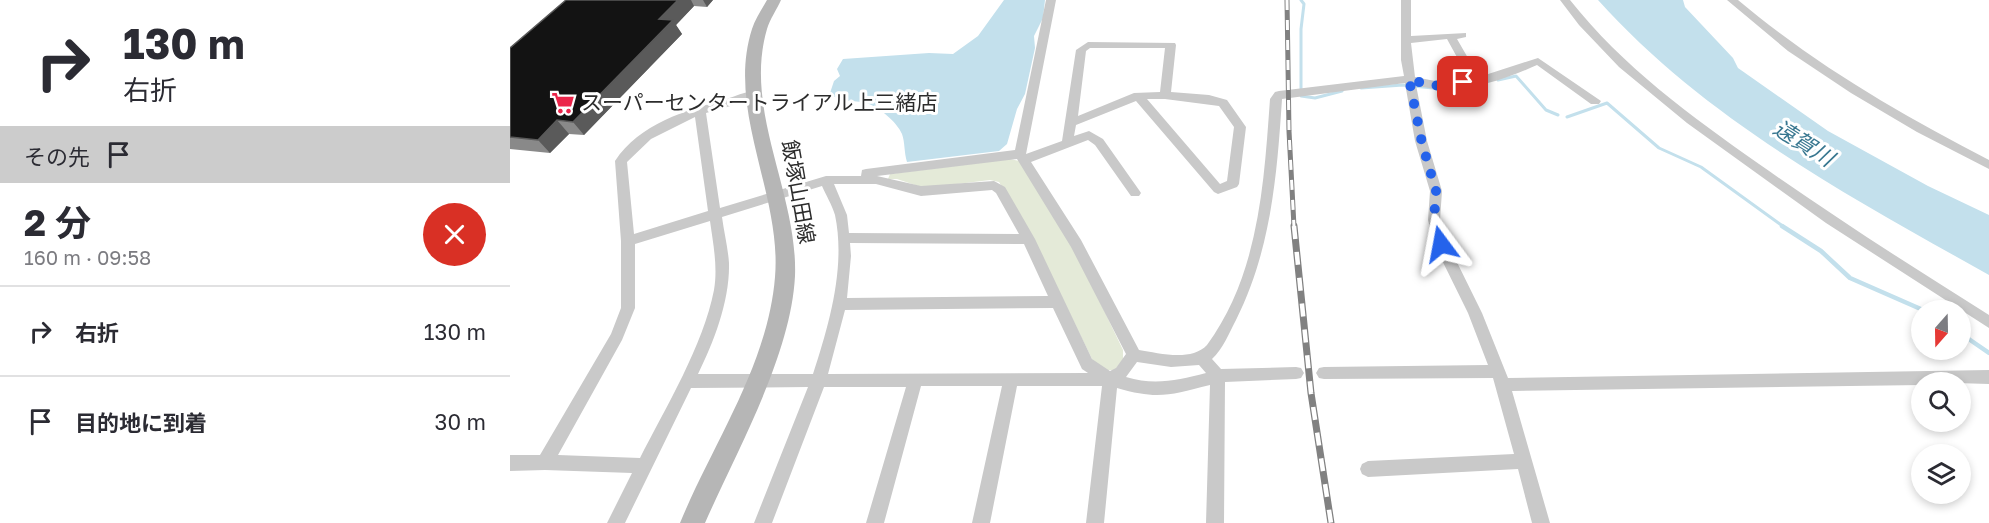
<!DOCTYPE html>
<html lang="ja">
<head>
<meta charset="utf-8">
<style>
  body { margin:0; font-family:"Golos Text","Noto Sans JP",sans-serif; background:#f7f7f7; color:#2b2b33; height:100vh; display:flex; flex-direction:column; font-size:22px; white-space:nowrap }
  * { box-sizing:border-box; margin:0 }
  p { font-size:20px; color:#7c7c81 }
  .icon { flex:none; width:33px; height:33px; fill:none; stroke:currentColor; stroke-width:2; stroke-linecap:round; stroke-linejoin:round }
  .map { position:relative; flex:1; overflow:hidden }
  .sheet { display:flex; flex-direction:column; background:#fff; width:510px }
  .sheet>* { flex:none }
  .guide { background:#fff; color:#2b2b33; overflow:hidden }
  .needle { width:39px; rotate:200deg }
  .buttons { position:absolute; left:1401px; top:300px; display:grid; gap:12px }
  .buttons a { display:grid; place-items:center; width:60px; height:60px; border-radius:50%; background:#fff; box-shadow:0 3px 9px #0003; font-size:30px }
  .pin { position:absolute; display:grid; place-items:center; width:51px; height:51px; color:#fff; margin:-26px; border-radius:12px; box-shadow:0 3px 9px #0006 }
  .me { position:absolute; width:66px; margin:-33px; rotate:347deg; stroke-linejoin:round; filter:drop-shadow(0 0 4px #0008) }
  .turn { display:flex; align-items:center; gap:21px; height:126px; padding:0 24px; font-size:27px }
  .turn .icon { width:78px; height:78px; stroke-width:2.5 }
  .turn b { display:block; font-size:42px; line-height:51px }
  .then { display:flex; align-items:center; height:57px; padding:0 24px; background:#0003; gap:12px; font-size:22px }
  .round { display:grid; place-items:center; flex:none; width:63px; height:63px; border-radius:32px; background:#f7f7f7 }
  .overview { display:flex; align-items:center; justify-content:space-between; height:102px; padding:0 24px }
  h1 { font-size:36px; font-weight:700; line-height:45px }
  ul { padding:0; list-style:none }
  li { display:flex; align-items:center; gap:18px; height:90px; padding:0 24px; border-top:2px solid #e1e1e2 }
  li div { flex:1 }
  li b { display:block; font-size:22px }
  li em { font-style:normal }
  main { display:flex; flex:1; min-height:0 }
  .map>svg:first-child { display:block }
</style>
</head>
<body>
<main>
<section class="sheet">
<div class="guide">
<div class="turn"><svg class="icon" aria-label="right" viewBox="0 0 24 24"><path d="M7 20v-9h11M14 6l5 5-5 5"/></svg><div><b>130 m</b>右折</div></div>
<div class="then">その先<svg class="icon" aria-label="arrive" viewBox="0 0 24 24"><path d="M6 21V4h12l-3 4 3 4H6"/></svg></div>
</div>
<div class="overview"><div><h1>2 分</h1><p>160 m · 09:58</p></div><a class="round" style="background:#d93025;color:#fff"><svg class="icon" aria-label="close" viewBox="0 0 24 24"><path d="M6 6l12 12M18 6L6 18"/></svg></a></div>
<ul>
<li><svg class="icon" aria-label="right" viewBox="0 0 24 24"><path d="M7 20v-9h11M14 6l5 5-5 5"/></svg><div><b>右折</b></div><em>130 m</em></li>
<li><svg class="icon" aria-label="arrive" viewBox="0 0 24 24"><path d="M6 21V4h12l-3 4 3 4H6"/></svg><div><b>目的地に到着</b></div><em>30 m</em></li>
</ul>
</section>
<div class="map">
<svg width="1479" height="523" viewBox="0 0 1479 523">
  <rect width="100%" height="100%" fill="#fff"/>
  <polygon fill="#e4ead8" points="500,159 509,161 563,246 613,350 613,359 605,370 596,370 584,363 522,236 489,182 480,180 414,188 387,179 378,179 380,174"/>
  <g fill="#c3e0ec">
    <path d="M494,0h41l-2,18 -9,18 1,12 -10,46 -8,15 -10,35 -8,7 -92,11c-3,-9 -2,-20 -5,-28 -5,-12 -24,-28 -36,-31 -12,-3 -27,0 -36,-10l4,-12 6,-5 -3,-7 6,-10 86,-6 24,1 25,-18z"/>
    <path d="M1088,0h85l2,7 48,51 5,10 90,63 100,55 61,29v60c-139,-78 -283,-155 -391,-275z"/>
  </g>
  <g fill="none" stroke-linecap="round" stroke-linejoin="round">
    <g stroke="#c3e0ec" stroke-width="3">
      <polyline points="791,0 794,4 791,29 791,96 805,98 832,91"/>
      <polyline points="988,80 1006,76 1036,110 1048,115"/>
      <polyline points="851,88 893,85 933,89"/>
      <polyline points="1057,117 1097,103 1149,148 1191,167 1274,227"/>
    </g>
    <g stroke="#c3e0ec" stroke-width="4.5">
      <polyline points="1272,226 1311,251 1340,278 1413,310"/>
      <polyline points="1450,333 1479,353"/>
    </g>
    <g fill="#c9c9c9" fill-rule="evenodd">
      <path d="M536,0h10l-30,154 36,-13 14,-91 12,-8 87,1 1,2 -5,47 38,3 18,5 19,27 -7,57 -2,3 -19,7 -4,-2 -78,-91 -60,24 -2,11 15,-5 14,8 36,51 2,3 -2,3h-8l-36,-51 -7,-5 -57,22 50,78 58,110c20,3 52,12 68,-5 52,-71 57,-162 63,-246l5,-7 4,-1 125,-15 -3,-16v-60h10v36l55,-3v4l-9,2 22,38 59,-19 63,43 -2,3h-8l-54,-39c-35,16 -82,32 -121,20l11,56 15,50 -2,29 8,24 34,69 26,65 481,-8v14l-67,-2v3l-410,6 38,132h-18l-14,-54 -150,8 -6,-3 -2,-5 2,-5 6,-3 146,-7 -21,-76 -169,1 -5,-1 -3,-5 3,-5 5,-1 164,-2 -20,-52 -34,-69 -6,-24 2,-29 -15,-50 -10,-58 -123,16c-5,77 -11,151 -46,221 -7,13 -13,29 -24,39l9,10 75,-2 5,1 3,5 -3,5 -5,1 -71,3 -1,141h-18l4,-138c-40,10 -52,15 -93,3l-13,135h-18l16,-137h-85l-27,137h-18l30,-137h-81l-37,137h-18l40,-136h-82l-52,136h-18l54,-136 -117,1 -66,135h-18l25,-50 -87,-3 -35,1v-16h30l71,-121 10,-26v-67l-6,-80c24,-37 71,-51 112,-62 9,-3 21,-9 31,-7v6l-52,15 14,95 106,-32h35l1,-6 4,-1 149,-19zM937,39l22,40 -29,3 -25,-5 -4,-34zM580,48h75l-5,44 -26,1 -56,23 8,-65zM637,99h18l54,7 15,21 -7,54 -7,3zM185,117l13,94 -74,23 -7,-72 24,-23zM507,159l54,88 55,107 -10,14 -6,3 -18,-12 -57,-120 -30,-52 -11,-6 -73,5 -44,-10zM324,184h42l45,12 71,-6 4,3 23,41 -170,-1 -2,-18zM312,186c4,9 10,19 13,29 11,52 -6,110 -22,159h-115c16,-32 32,-74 31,-111 -1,-15 -5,-31 -7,-46zM200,221c3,22 8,46 4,69 -11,56 -48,117 -74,168l-82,-3 64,-115 13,-32v-64zM340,243l174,1 24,52 -201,2 4,-42zM543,308l29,61 6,4 -260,1 17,-64zM627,362l34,5 28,-2 7,8c-28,7 -51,13 -80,4z"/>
      <path d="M1050,0h10c53,67 121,116 189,164 75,53 152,102 230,151v13l-163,-105 -139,-100 -68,-56 -40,-42z"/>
      <path d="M1217,0h11c77,65 162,114 251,160v9l-72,-37 -66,-39 -63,-42z"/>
    </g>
    <path fill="#b6b6b6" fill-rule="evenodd" d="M257,0h14c-4,9 -11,19 -14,29 -24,82 31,164 28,247 -4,80 -58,174 -90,247h-25c33,-80 88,-158 95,-246 7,-83 -49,-166 -23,-248 3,-10 10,-20 15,-29z"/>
    <g stroke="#818181" stroke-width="5">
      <polyline id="rail-far1" points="777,0 779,131 784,227"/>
    </g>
    <g stroke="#818181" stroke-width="7">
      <polyline id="rail" points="784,226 801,393 821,523"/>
    </g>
    <use href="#rail-far1" stroke="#fff" stroke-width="3" stroke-dasharray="10" stroke-linecap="butt"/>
    <use href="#rail" stroke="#fff" stroke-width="4.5" stroke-dasharray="13" stroke-linecap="butt"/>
  </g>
  <polygon fill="#898989" points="56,0 203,0 197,7 184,6 166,25 172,34 74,135 59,134 40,153 0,149 0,48"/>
  <g fill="#5a5a5a">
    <polygon points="168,0 181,0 184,6 166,25 172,34 74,135 63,122 149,19"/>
    <polygon points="193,0 203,0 197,7"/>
    <polygon points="47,120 59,134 40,153 28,140"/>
  </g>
  <polygon fill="#131313" stroke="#5a5a5a" stroke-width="1.5" points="56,0 168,0 149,19 163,20 63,122 47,120 28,140 0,137 0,48"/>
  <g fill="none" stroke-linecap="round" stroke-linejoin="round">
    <polyline stroke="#2563eb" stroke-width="10" stroke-dasharray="0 18" points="931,244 924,220 926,191 912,143 899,79 922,86 953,82"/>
  </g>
  <defs>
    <g id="supermarket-bare" transform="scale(1.8)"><path d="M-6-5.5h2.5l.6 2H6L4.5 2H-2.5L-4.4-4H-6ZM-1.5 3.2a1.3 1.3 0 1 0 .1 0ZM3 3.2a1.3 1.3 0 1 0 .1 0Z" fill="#eb254a" stroke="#fff" stroke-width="2.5" paint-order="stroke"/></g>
  </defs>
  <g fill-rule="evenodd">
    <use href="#supermarket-bare" x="53" y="103"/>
  </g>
  <g text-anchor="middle" stroke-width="6" stroke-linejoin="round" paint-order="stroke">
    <g font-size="21" fill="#2c2c2c" stroke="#fff" text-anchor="start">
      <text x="71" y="110">スーパーセンタートライアル上三緒店</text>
    </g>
    <g font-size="21" fill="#2c2c2c" stroke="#fff">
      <text transform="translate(288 192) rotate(80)" y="7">飯塚山田線</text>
    </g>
    <g font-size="22" font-style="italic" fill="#387790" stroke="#fff">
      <text transform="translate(1294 143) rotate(32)" y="8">遠賀川</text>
    </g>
  </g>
</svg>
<div class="buttons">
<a><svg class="needle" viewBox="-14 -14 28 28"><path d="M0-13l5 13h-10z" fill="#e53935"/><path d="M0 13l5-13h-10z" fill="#7c7c81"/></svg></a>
<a><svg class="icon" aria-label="search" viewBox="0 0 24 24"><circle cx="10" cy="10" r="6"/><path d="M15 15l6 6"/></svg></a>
<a><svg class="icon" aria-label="layers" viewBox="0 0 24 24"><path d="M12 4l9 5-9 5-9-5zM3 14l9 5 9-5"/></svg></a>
</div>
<div class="pin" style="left:953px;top:82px;background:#d93025"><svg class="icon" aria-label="arrive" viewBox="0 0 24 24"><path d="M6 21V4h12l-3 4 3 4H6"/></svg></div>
<svg class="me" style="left:931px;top:244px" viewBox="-20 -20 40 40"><path d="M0-17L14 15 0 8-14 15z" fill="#2563eb" stroke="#fff" stroke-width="4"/></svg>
</div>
</main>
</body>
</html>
